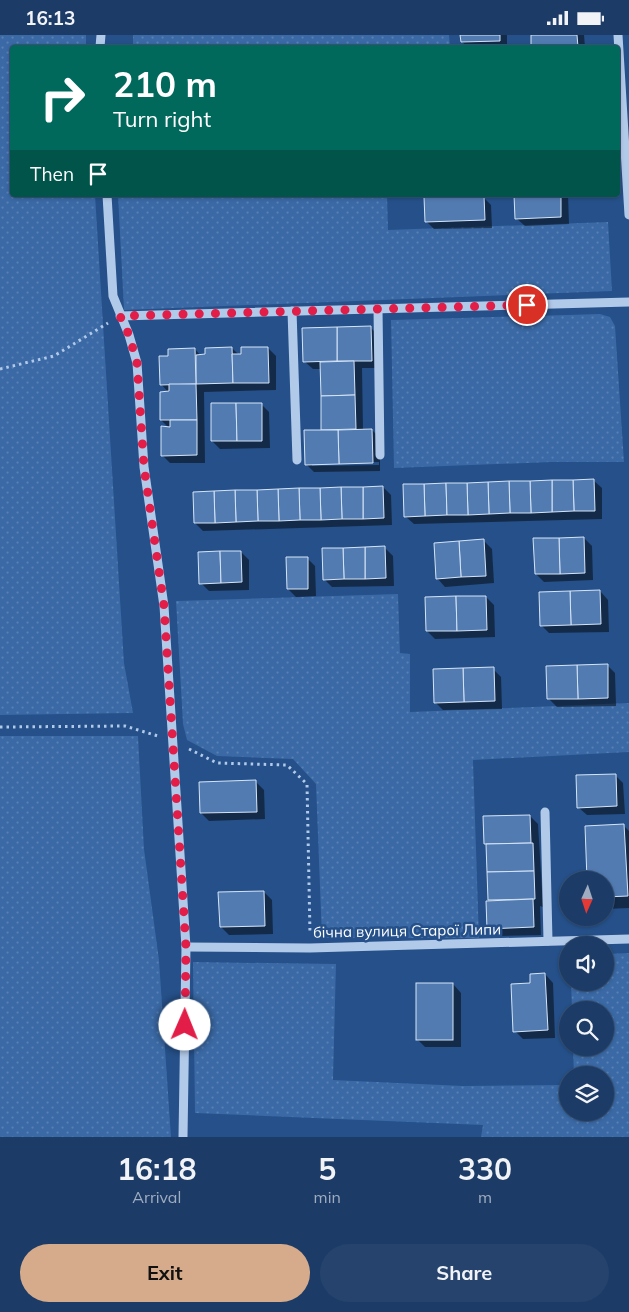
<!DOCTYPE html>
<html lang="en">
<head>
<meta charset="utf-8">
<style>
  body { margin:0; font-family:Mulish,sans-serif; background:#25436d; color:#f1f3f6; height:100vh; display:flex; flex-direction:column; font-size:19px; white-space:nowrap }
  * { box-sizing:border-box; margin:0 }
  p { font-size:16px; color:#a0adc0 }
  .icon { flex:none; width:28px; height:28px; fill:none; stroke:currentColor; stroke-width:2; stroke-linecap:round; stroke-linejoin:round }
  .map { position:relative; height:1102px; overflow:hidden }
  .panel { display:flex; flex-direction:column; background:#1c3c67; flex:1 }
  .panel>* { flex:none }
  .banner { position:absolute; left:10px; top:10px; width:610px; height:152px; border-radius:5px; box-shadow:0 1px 4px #0004,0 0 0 1px #3a567b; background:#00695c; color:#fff; overflow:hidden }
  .needle { width:32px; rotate:183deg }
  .buttons { position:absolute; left:559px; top:836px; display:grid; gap:10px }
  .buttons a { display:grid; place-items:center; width:55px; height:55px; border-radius:50%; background:#1c3c67; box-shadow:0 1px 4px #0004,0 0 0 1px #3a567b; font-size:25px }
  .pin { position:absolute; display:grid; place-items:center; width:42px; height:42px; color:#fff; margin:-21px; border:2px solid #fff; border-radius:50%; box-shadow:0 1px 5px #0007 }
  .me { position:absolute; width:55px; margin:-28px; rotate:1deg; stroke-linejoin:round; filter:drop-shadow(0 0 4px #0008) }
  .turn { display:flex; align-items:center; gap:18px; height:105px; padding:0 20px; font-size:22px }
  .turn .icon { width:65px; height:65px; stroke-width:2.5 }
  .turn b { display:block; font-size:35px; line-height:42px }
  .then { display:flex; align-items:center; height:48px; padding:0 20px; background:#0003; gap:10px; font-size:19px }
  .eta { display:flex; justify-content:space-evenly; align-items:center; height:85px; text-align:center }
  .eta b { font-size:30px; font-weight:700; line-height:35px }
  .button { display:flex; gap:10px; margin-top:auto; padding:10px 20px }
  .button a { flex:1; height:58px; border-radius:30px; background:#d6ab8b; color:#111; font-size:20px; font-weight:700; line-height:58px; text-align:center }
  .button a+a { background:#25436d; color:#f1f3f6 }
  .status { display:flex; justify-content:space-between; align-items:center; height:35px; padding:0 25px; background:#1c3c67; direction:ltr }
  .status svg { height:14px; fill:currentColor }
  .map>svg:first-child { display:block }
</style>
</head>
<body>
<div class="status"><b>16:13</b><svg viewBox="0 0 49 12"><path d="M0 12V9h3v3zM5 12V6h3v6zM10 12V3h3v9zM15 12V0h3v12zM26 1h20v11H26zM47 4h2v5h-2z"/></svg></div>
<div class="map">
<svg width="629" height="1102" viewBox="0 0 629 1102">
  <defs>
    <pattern id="garden-dots" width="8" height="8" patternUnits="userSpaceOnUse" patternTransform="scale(1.25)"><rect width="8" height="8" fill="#3a69a5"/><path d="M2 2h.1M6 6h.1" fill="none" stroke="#5880b2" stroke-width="1.8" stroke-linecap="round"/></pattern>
  </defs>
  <rect width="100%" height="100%" fill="#255089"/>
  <g fill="url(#garden-dots)">
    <polygon points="0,0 86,0 86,12 12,12 12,160 95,160 124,628 133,678 0,680"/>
    <polygon points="133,0 449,0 450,12 133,12"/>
    <polygon points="118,160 387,160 388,195 608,187 612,256 124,275"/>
    <polygon points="600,279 610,282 615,291 624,427 551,427 394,433 391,285"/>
    <polygon points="398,559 400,618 410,619 410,677 629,668 629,717 473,725 479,903 322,903 316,749 293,724 217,721 187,705 183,689 176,566"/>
    <polygon points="0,701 138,701 144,814 159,925 171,1102 0,1102"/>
    <polygon points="629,918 629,1102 481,1102 483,1090 195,1078 193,927 336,929 333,1045 463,1051 567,1050 568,1078 605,1078 605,1040 574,1040 573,1013 605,1012 605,975 572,975 571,948 605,948 605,919"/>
  </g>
  <g fill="#0007" fill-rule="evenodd">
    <polygon points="462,0 507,0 507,12 468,12 462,7"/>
    <polygon points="532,0 584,0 585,12 533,12"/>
    <polygon points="516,160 568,160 569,189 525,191 516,183"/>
    <polygon points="483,162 491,170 492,193 434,194 426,186"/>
    <path d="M370,292l8,8 1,33h-17l1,62h9l8,8v33l-66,1 -8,-8 17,-33 -2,-62h-8l-9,-8zM379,427v3l-67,1v-3z"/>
    <polygon points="232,313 239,320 268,313 276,321 276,355 204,357 205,428 170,428 162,420 169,393 161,385 169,358 161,349 170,322 195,314 201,321"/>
    <polygon points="261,369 269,377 270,413 220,414 212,406"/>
    <polygon points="593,445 602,453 602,484 414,489 405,481"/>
    <polygon points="383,452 391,460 392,490 203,496 195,488"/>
    <polygon points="584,503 592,511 593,545 544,547 536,539"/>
    <polygon points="484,506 492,514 494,548 445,552 437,543"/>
    <polygon points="385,513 393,521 394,551 332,552 324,544"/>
    <polygon points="241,517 249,525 249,555 209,556 201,548"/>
    <polygon points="307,523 315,531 316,561 296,562 288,554"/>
    <polygon points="600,556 608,565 609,597 549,598 541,590"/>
    <polygon points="486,562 494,570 495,602 435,604 427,596"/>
    <polygon points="607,630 615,638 616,671 557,672 549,664"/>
    <polygon points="493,634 501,642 502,674 443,675 435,667"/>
    <polygon points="615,740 623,748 625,779 587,780 578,772"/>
    <polygon points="256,747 264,755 265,784 209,786 201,778"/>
    <polygon points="530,781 538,789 543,872 540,871 541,900 496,901 488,893 489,837 484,782"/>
    <polygon points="624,791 629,796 629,873 605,874 605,845 589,845"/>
    <polygon points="264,857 272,865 273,899 229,900 221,892"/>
    <polygon points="545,939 553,948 555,1003 523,1004 515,996 532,950"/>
    <polygon points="453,949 461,958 461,1012 425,1012 417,1004"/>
  </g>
  <g fill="#527bb2" stroke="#d6e5f7">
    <polygon points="460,0 500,0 500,6 461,7"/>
    <polygon points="531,0 577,0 578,12 531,12"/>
    <polygon points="514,160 561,160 561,182 515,184"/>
    <polygon points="484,161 485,185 425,187 424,162"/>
    <polygon points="371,291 372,326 337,326 337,292"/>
    <polygon points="337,292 337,326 303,327 302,293"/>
    <polygon points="232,312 233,348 196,349 196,320 205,319 205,313"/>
    <polygon points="241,312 268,312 269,348 233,348 232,319 241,319"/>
    <polygon points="195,313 196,349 160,350 159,321 168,321 168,314"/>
    <polygon points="354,326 355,360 321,361 320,327"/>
    <polygon points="169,349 196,349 197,385 160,385 160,357 169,356"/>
    <polygon points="355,360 356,394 321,395 321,361"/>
    <polygon points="211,368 236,368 237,406 211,406"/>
    <polygon points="236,368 262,368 262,406 237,406"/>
    <polygon points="170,385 197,385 197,420 161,421 161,391 170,392"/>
    <polygon points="372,394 373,428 339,429 338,395"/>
    <polygon points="304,395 338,395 339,429 305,430"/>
    <polygon points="594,444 595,476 574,476 573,445"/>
    <polygon points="552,445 573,445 574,476 552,477"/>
    <polygon points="552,445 552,477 531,478 530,446"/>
    <polygon points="509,446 530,446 531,478 510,478"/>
    <polygon points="509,446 510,478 489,479 488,447"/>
    <polygon points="488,447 489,479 468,480 467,448"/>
    <polygon points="446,448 447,480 425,481 424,449"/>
    <polygon points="446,448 467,448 468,480 447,480"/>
    <polygon points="403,449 424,449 425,481 404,482"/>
    <polygon points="383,451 384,483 363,484 363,452"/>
    <polygon points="341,452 363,452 363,484 342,484"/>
    <polygon points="341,452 342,484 321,485 320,453"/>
    <polygon points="299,453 320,453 321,485 300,485"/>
    <polygon points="299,453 300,485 279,486 278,454"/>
    <polygon points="278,454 279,486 258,486 257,455"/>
    <polygon points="235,455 257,455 258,486 236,487"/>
    <polygon points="235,455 236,487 215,488 214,456"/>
    <polygon points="214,456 215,488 194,488 193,457"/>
    <polygon points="584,502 585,538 560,539 559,503"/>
    <polygon points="533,503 559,503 560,539 535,539"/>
    <polygon points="484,504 486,541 461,542 459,506"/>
    <polygon points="459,506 461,542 436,544 434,508"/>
    <polygon points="385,511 386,543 365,544 365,512"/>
    <polygon points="365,512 365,544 344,544 343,513"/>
    <polygon points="322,513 343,513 344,544 323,545"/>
    <polygon points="220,516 221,548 199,549 198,517"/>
    <polygon points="220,516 241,516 242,547 221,548"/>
    <polygon points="286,522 308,522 308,554 287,554"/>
    <polygon points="600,555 601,589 571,590 570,556"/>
    <polygon points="570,556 571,590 540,591 539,557"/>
    <polygon points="456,561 457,596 426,596 425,562"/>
    <polygon points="456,561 486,561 487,595 457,596"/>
    <polygon points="608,629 608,663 578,664 577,630"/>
    <polygon points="577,630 578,664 547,664 546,631"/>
    <polygon points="494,632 495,666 464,667 463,633"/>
    <polygon points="463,633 464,667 434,668 433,634"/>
    <polygon points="616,739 617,771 577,773 576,740"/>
    <polygon points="256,745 257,777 200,778 199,747"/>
    <polygon points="530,780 531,808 484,809 483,781"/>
    <polygon points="624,789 628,861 605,862 605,845 587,845 585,791"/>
    <polygon points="533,808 534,836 487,837 486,809"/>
    <polygon points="534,836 535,864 488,865 487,837"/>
    <polygon points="264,856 265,891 220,892 218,857"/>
    <polygon points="533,864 534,892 487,894 486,866"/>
    <polygon points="545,938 548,995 513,997 511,949 530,948 530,939"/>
    <rect x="416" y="948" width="37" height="57"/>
  </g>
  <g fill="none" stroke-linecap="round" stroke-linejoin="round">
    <g stroke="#b2cae9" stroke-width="3" stroke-dasharray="2.5 4" stroke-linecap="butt">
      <polyline points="0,334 54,321 108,288"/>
      <polyline points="0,692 125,691 158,701"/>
      <polyline points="189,714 217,728 287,730 307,749 310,899"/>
    </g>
    <g stroke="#b2cae9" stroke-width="9">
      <polyline points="618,0 629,180"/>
      <polyline points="100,12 101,0"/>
      <polyline points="107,160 113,261 129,300 137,328 144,432 164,571 186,912 183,1102"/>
      <polyline points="378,274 380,420"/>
      <polyline points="292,276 297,425"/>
      <polyline points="120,281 629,267"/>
      <polyline points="545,777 548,906"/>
      <polyline points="186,912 310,913 629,904"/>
    </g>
  </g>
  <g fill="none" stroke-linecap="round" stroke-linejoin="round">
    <polyline stroke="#e11d48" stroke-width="9" stroke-dasharray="0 16.2" points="185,990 186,912 164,571 144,432 137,328 129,300 120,281 527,270"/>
  </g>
  <g text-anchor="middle" stroke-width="5" stroke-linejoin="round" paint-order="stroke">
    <g font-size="15" fill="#fff" stroke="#255089">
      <text transform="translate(407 896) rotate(-1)" y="5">бічна вулиця Старої Липи</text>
    </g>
  </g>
</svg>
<div class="buttons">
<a><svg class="needle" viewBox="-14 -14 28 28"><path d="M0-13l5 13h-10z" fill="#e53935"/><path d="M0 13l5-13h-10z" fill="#a0adc0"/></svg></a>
<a><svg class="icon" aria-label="sound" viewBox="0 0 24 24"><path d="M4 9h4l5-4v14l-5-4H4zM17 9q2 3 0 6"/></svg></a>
<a><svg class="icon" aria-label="search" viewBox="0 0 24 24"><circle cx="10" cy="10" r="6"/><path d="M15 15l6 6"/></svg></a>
<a><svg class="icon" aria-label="layers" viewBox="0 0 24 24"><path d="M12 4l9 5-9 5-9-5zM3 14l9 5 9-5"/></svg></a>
</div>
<div class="pin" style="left:527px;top:270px;background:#d93025"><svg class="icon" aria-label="arrive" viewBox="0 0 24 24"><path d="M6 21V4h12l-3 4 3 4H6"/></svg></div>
<svg class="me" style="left:185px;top:990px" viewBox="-20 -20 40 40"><circle r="19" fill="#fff"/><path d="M0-13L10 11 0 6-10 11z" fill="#e11d48"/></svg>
<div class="banner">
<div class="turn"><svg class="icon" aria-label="right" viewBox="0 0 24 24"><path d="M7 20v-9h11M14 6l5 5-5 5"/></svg><div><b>210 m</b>Turn right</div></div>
<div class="then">Then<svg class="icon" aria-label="arrive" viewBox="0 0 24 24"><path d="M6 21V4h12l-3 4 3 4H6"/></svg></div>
</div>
</div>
<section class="panel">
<div class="eta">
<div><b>16:18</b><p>Arrival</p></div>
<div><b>5</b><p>min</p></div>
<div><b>330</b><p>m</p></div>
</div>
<div class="button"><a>Exit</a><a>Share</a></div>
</section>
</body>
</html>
